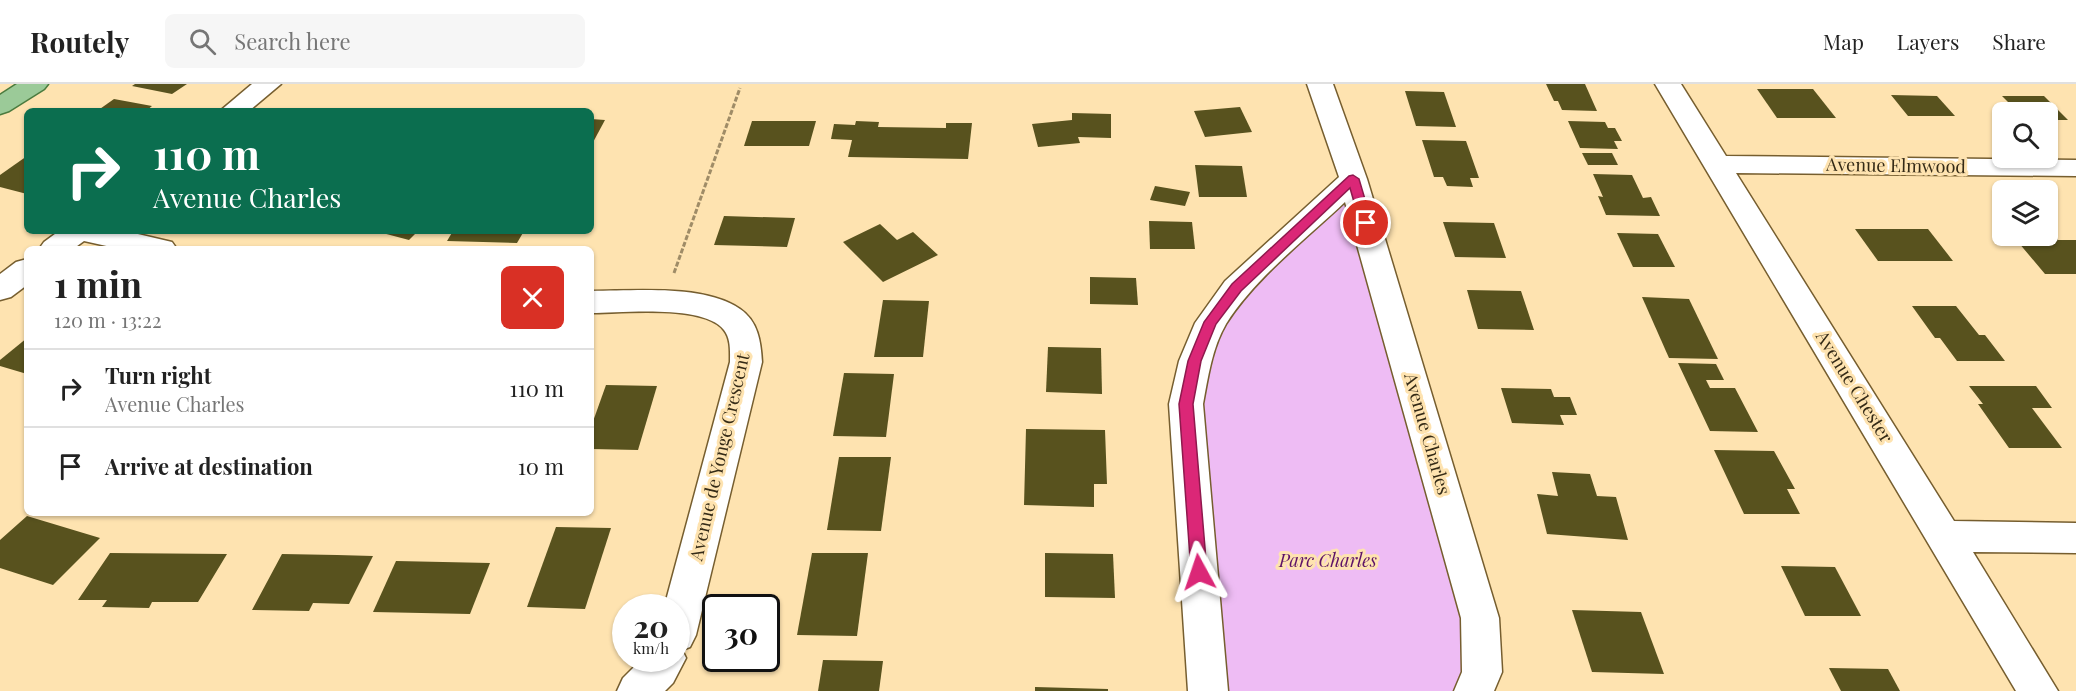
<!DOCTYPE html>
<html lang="en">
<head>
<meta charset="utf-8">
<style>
  body { margin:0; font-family:"Playfair Display",serif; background:#f6f6f6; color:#222; height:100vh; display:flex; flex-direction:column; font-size:22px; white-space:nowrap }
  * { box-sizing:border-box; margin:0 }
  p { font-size:20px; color:#767676 }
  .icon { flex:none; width:33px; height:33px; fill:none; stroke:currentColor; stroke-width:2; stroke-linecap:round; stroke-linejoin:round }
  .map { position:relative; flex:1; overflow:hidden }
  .sheet { position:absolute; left:24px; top:162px; width:570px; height:270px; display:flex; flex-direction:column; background:#fff; border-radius:9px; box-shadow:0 2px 4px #0004 }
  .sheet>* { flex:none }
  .banner { position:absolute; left:24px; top:24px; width:570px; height:126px; border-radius:9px; box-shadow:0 2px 4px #0004; background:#0b6e4f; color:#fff; overflow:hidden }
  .buttons { position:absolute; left:1992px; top:18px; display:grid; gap:12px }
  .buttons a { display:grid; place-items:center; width:66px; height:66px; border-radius:9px; background:#fff; box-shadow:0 2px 4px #0004; font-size:30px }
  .speed { position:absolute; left:612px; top:510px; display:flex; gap:12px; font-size:30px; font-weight:700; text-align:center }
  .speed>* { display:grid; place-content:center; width:78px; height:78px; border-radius:50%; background:#fff; box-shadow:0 2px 4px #0004; line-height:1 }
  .speed small { font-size:15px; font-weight:400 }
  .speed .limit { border:3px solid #111; border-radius:9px; background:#fff; color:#111 }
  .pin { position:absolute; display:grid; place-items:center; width:51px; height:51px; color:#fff; margin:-26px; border:3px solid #fff; border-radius:50%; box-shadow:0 2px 6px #0007 }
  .me { position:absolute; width:66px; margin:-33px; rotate:355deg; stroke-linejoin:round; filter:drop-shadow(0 0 4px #0008) }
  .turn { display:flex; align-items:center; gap:21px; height:126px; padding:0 30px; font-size:27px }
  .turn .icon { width:78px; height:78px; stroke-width:2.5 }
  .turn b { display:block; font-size:42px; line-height:51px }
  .round { display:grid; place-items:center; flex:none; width:63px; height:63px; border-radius:9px; background:#f6f6f6 }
  .headline { display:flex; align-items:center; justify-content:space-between; height:102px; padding:0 30px }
  h1 { font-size:36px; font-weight:700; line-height:45px }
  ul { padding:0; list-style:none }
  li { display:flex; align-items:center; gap:18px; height:78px; padding:0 30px; border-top:2px solid #e0e0e0 }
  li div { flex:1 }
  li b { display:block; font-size:22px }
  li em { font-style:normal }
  header { display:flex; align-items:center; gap:36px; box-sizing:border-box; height:84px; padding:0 30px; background:#fff; border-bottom:2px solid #e0e0e0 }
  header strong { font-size:28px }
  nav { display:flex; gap:33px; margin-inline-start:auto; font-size:21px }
  .search { width:420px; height:54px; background:#f6f6f6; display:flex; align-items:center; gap:15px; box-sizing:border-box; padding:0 21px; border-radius:9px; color:#767676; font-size:22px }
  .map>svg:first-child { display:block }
</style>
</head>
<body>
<header>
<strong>Routely</strong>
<div class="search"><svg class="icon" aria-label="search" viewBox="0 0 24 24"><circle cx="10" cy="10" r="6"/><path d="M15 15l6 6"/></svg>Search here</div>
<nav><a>Map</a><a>Layers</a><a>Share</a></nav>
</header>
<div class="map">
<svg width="2076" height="607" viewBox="0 0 2076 607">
  <rect width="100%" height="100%" fill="#fee3b0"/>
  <polygon fill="#eebcf4" points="1353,95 1480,534 1474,607 1208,607 1186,320 1211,239"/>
  <g fill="#58521e">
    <polygon points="135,0 187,0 172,10 132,2"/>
    <polygon points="1546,0 1585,0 1597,27 1562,26 1558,17 1554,17"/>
    <polygon points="1757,5 1813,5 1836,34 1777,34"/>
    <polygon points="1405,7 1444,8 1456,43 1416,42"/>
    <polygon points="1891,11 1937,12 1955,32 1908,32"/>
    <polygon points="2002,12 2044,12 2068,36 2048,36 2048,28 2018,28"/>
    <polygon points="114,15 152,22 146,27 97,27"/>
    <polygon points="1240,23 1252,48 1205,53 1194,27"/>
    <polygon points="1072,29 1111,30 1111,54 1078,53 1080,59 1038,63 1032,40 1072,36"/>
    <polygon points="591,35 605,36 591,62"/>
    <polygon points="752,37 816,37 809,62 744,62"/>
    <polygon points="856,37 879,38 878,43 946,44 946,39 972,39 968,75 848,73 852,56 831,55 834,40 855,41"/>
    <polygon points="1568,37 1605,38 1608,44 1615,44 1622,57 1614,57 1618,65 1580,64"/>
    <polygon points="1422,56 1466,57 1479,94 1470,94 1473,103 1447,102 1443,93 1434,93"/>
    <polygon points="1582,69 1612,69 1618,81 1588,81"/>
    <polygon points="27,72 27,110 0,103 0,91"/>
    <polygon points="1195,81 1242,82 1247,113 1199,113"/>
    <polygon points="1593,90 1632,91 1643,114 1651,113 1660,132 1606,131 1598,112 1603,113"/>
    <polygon points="1155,102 1190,108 1185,122 1150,116"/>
    <polygon points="724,132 795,134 787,163 714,161"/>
    <polygon points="1149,137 1192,138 1195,165 1150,165"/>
    <polygon points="1443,138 1494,139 1506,174 1455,173"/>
    <polygon points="880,140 897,156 913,148 938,171 883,198 843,158"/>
    <polygon points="1855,145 1928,145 1953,177 1878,177"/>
    <polygon points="375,147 418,147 409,156"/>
    <polygon points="453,147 524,147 517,159 447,157"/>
    <polygon points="1617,149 1658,150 1675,183 1633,183"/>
    <polygon points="2048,149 2052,149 2058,156 2076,156 2076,190 2045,190 2013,152 2048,152"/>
    <polygon points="1090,193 1136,194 1138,221 1090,220"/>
    <polygon points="1467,206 1521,207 1534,246 1478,245"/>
    <polygon points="1642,213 1689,215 1718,275 1669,274"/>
    <polygon points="883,216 929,217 923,273 874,273"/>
    <polygon points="1912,222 1956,222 1979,251 1985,251 2005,277 1957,277 1940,254 1935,254"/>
    <polygon points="27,254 27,290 0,282 0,276"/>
    <polygon points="1048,263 1101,264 1102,310 1046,308"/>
    <polygon points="1678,279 1716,280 1724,296 1706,296 1710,304 1735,304 1758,348 1710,347"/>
    <polygon points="844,289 894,290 886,353 833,352"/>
    <polygon points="606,301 657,302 638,366 591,365 591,343"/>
    <polygon points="1969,302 2036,302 2052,324 2032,324 2062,364 2009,364 1978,320 1983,320"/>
    <polygon points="1501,304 1551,305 1554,313 1570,313 1577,331 1560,331 1564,341 1512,339"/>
    <polygon points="1026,345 1105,346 1107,400 1094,400 1094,423 1024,421"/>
    <polygon points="1714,366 1774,367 1795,405 1787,405 1800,430 1744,430"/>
    <polygon points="839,373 891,373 881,447 827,446"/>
    <polygon points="1552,388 1590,390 1597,412 1616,413 1628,456 1547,450 1537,410 1558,412"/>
    <polygon points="27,432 100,454 53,501 0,484 0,456"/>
    <polygon points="556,443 611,444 585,525 527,523"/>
    <polygon points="110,469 227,470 198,518 152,518 149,524 102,523 107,516 78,516"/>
    <polygon points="812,469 868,469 857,552 797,551"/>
    <polygon points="1045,469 1113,470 1115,514 1045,513"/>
    <polygon points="282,470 337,471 373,472 349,520 313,519 309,527 252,526"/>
    <polygon points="396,477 490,479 470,530 373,528"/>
    <polygon points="1781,482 1835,483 1861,532 1805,532"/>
    <polygon points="1572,526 1641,528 1664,590 1592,588"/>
    <polygon points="823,576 883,577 879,607 818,607"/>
    <polygon points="1829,584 1888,585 1900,607 1841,607"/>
    <polygon points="1035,603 1108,605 1108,607 1035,607"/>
  </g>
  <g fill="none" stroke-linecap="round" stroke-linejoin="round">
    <g stroke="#765e2f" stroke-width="3">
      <g id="minor">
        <polygon points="252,0 281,0 249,27 220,27"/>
        <path d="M1307,0h26l34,95 132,439 3,54 -8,19h-40l8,-19 -1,-54 -116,-416c-38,36 -91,77 -119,122 -14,24 -18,53 -23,80l25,287h-40l-19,-287 10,-43 16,-38 30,-42 114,-104z"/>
        <polygon points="1655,0 1681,0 1726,72 2076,76 2076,92 1736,89 1954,437 2076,439 2076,469 1973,468 2058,607 2016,607"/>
        <polygon points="59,147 125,147 172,158 177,165 120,165 84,157 73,165 39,165 44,158"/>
        <polygon points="27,175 27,201 11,213 0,216 0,190 16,178"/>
        <path d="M591,207c43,0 113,-7 149,18 18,12 21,33 22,53l-66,273 -6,12 -8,3 4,8 -13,25 -8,8h-48l6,-13 20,-20h33v-50h-12l66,-246c0,-11 1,-23 -6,-32 -20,-26 -102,-17 -133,-17z"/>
      </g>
    </g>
    <g stroke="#4b7b3e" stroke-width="3">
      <polygon id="major" points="17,0 48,0 44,5 9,27 0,30 0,11"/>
    </g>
    <polyline stroke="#9f8c67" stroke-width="3" stroke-dasharray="5 2" stroke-linecap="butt" points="674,189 740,4"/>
    <use href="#minor" fill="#fff" fill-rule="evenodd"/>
    <use href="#major" fill="#9bca98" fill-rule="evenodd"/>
  </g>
  <polygon fill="#db2777" stroke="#8e194d" stroke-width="1.5" points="1353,91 1359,95 1372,139 1370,141 1362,141 1360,139 1350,104 1241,207 1216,240 1201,277 1193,320 1207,488 1205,492 1199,494 1194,492 1191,488 1179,320 1188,277 1204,238 1232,200 1349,92"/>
  <g text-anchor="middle" stroke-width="6" stroke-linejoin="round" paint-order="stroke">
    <g font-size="18" fill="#342a16" stroke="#fee3b0">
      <text transform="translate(1896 82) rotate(1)" y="6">Avenue Elmwood</text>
      <text transform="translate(1854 303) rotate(58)" y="6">Avenue Chester</text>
      <text transform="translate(1427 350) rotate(74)" y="6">Avenue Charles</text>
      <text transform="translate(720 373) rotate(-77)" y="6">Avenue de Yonge Crescent</text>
    </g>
    <g font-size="18" font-style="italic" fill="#5d1267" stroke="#fee3b0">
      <text x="1328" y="483">Parc Charles</text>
    </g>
  </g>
</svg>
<div class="buttons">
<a><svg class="icon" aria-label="search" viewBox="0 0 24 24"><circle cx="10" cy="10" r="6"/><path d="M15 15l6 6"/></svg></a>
<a><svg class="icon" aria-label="layers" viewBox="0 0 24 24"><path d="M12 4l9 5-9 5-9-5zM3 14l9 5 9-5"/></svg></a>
</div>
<div class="speed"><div>20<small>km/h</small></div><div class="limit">30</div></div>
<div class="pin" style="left:1366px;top:139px;background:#d93025"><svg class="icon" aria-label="arrive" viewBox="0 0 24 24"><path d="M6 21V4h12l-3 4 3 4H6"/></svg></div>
<svg class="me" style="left:1199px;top:488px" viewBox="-20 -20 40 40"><path d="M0-17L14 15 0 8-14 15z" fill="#db2777" stroke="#fff" stroke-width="4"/></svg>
<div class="banner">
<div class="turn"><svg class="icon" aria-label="right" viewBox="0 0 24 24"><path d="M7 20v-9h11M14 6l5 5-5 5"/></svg><div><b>110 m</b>Avenue Charles</div></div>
</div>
<section class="sheet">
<div class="headline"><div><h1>1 min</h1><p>120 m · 13:22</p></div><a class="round" style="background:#d93025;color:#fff"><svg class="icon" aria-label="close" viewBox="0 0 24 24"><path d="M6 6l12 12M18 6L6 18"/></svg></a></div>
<ul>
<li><svg class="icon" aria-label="right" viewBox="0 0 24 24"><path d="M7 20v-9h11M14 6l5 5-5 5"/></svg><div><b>Turn right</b><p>Avenue Charles</p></div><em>110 m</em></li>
<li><svg class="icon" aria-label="arrive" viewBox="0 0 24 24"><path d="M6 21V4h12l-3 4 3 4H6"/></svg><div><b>Arrive at destination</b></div><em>10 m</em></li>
</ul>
</section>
</div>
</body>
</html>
